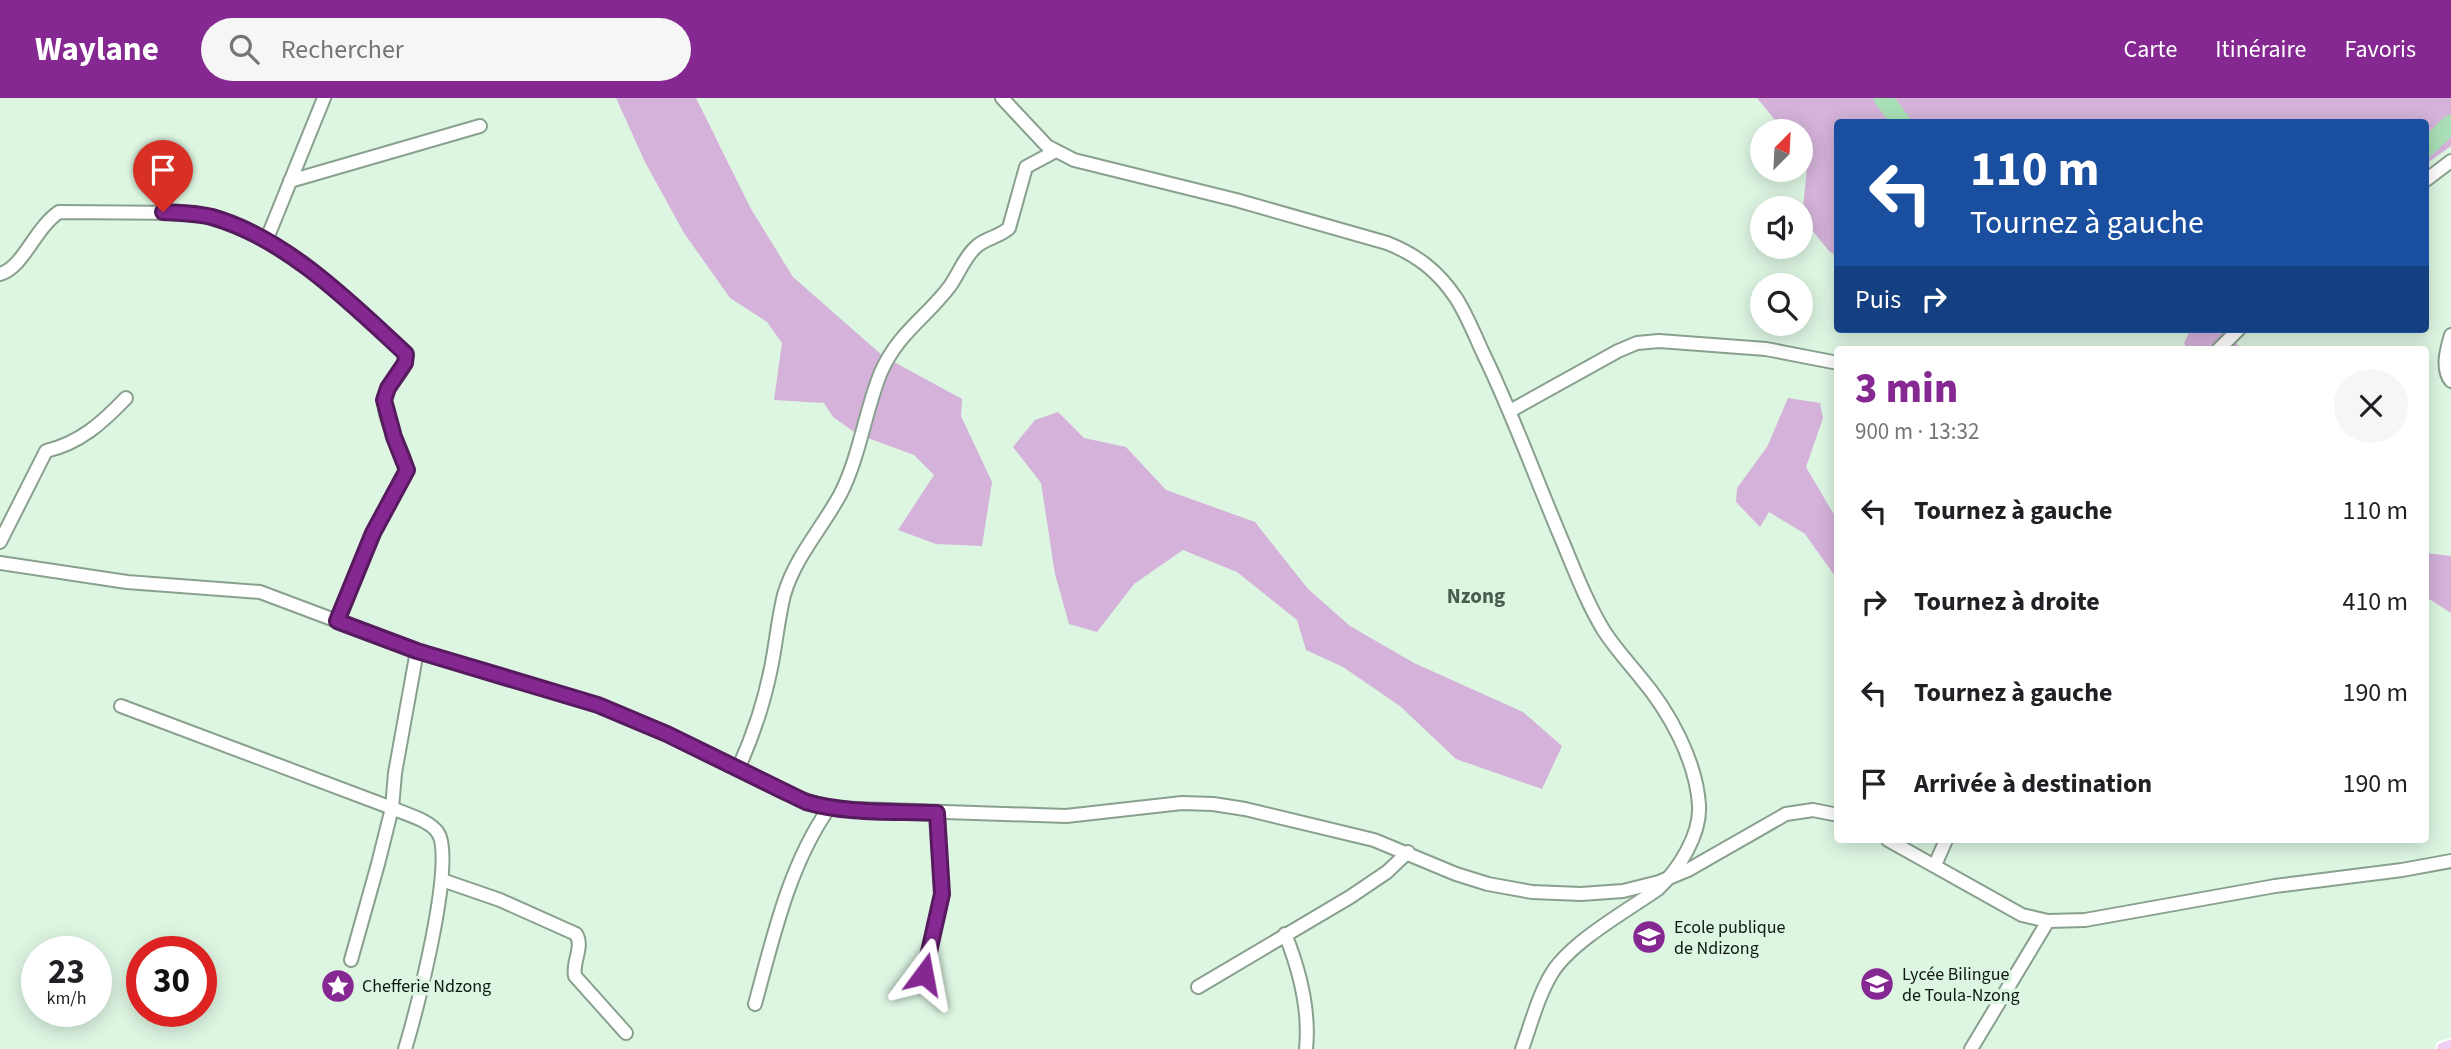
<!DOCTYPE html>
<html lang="fr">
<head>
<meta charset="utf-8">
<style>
  body { margin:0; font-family:"Source Sans 3",sans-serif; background:#f6f6f6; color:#202124; height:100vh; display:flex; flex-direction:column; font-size:26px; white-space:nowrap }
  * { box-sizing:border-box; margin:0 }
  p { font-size:23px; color:#757577 }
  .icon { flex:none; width:38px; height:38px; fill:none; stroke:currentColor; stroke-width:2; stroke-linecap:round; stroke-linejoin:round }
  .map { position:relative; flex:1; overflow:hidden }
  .details { position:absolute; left:1834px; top:248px; width:595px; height:497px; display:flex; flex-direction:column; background:#fff; border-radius:7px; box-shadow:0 4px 18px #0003 }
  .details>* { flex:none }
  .hud { position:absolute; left:1834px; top:21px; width:595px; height:214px; border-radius:7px; box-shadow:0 4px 18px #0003; background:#1a4fa0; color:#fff; overflow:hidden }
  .needle { width:46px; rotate:24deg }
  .buttons { position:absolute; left:1750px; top:21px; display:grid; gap:14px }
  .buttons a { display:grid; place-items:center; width:63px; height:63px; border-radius:50%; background:#fff; box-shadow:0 4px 18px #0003; font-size:35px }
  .speed { position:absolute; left:21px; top:838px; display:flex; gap:14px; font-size:35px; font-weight:700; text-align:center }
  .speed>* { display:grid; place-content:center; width:91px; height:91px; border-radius:50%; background:#fff; box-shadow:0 4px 18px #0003; line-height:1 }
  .speed small { font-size:18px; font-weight:400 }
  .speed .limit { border:10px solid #d22; background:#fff; color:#111 }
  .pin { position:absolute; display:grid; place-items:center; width:60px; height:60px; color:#fff; margin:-72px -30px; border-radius:50% 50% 50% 0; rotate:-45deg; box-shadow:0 0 7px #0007 }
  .pin .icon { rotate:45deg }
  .me { position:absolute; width:77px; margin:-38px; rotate:13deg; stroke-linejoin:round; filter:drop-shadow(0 0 5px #0008) }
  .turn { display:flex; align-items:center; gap:24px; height:147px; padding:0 21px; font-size:32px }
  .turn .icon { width:91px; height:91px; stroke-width:2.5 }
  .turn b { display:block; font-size:49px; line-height:60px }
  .then { display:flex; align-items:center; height:66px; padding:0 21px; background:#0003; gap:14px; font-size:26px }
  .round { display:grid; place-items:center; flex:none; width:74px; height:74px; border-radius:37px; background:#f6f6f6 }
  .head { display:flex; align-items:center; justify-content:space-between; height:119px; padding:0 21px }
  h1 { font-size:42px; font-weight:800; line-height:52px; color:#862892 }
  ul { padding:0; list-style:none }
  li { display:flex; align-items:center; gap:21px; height:91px; padding:0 21px }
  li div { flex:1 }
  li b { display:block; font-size:26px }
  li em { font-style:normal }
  header { display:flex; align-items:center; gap:42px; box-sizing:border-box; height:98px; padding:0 35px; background:#862892; color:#fff }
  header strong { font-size:33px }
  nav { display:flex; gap:38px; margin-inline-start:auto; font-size:24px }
  .search { width:490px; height:63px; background:#f6f6f6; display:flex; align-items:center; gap:18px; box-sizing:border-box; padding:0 24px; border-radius:38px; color:#757577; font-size:26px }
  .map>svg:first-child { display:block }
</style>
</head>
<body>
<header>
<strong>Waylane</strong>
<div class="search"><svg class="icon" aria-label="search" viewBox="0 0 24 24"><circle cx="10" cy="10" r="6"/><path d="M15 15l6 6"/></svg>Rechercher</div>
<nav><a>Carte</a><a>Itinéraire</a><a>Favoris</a></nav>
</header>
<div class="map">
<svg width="2451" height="951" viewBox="0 0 2451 951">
  <rect width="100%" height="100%" fill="#ddf6e2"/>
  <g fill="#d4b2d9">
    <polygon points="616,0 696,0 751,111 793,179 883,258 962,301 961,318 992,384 982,448 936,446 898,432 934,377 914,357 857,336 833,319 824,305 774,302 782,245 767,224 730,200 684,135 645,64"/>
    <polygon points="1757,0 2451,0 2451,48 2426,66 2426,24 1838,24 1837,159 1829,153 1802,120 1807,70 1801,61 1801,33 1784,33"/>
    <polygon points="2191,231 2227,231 2241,252 2187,252 2184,245"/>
    <polygon points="1788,300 1820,305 1823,320 1806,369 1833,415 1837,417 1837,481 1805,436 1769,414 1760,429 1736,404 1737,390 1767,349"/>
    <polygon points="1058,314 1084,340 1126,349 1166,392 1255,424 1308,491 1350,528 1414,565 1523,614 1562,648 1542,691 1456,661 1400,608 1343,569 1306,552 1297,522 1237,474 1183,452 1134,486 1097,534 1069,526 1055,476 1041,385 1013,349 1035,322"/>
    <polygon points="2426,455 2451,458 2451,515 2426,499"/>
  </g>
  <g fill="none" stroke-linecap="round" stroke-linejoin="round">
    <g stroke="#a9dfb6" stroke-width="19">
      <polyline points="1883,0 1901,24"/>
      <polyline points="2426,50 2451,26"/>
    </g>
    <g stroke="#89a08e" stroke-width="16">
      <g id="minor">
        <path d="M1002,0l45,48 27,14 162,40 151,43c30,12 51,28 69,55 11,17 19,38 28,57 30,62 53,127 80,190 12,29 24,60 40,86 11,17 24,31 36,46 29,34 56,83 59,128 2,29 -20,64 -41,84 -30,21 -87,53 -106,84 -14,23 -21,51 -30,76"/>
        <polyline points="2426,82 2451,63"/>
        <polyline points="290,83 480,28"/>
        <polyline points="266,143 324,0"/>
        <path d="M0,176c23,-6 35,-46 59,-62l131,1c86,15 154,83 216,141 3,15 -18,28 -21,43 -4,24 19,50 22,73l-34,63 -36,88"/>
        <path d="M2451,237c-4,13 -10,34 0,46"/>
        <polyline points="2218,252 2239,231"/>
        <polyline points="1510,313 1618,253 1637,245 1659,243 1766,251 1838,265"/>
        <path d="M0,444l46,-91c34,-8 56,-28 80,-53"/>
        <polyline points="0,465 127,484 260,494 417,553 598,607 667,636 785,695 829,710 1066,718 1182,705 1213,706 1245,711 1374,742 1456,776 1488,786 1532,794 1581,796 1623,793 1659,784 1688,772 1786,716 1813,712 1838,717"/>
        <polyline points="121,608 392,710 378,766 351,862"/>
        <path d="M738,671c15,-33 26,-66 33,-101 5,-24 7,-49 13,-73 11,-38 39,-68 57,-102 19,-38 24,-82 40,-121 17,-39 45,-54 69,-86 9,-13 15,-30 27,-40 9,-8 22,-9 32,-18l17,-61 28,-15"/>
        <polyline points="1888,742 2022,817 2048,823 2085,822 2275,788 2402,772 2451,763"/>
        <polyline points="1935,767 1946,742"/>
        <path d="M442,782l58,20 76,34c8,13 -4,28 -1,42l51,57"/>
        <path d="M1285,836c15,37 25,75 21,115"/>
        <polyline points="924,876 942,796 937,715"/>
        <polyline points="1198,889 1350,799 1387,774 1408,754"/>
        <path d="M755,906c18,-66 34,-139 74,-196"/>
        <path d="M405,951c11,-35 51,-189 33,-216 -8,-13 -33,-19 -46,-25l3,-35 22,-122"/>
        <polyline points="1971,951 2048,823"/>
      </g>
    </g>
    <g stroke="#fff" stroke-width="18">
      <polyline id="major" points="2444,951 2451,949"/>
    </g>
    <use href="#minor" stroke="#fff" stroke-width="12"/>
    <use href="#major" stroke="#efcef4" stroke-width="14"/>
  </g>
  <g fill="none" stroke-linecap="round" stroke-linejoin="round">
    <g stroke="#571a5f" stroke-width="18">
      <path id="route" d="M163,114c17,1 33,1 49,5 74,21 139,86 194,137l-1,9 -17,25 -4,12 10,37 13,33 -34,63 -36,88 80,30 181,54 69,29 139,68c42,12 87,9 131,11l5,81 -18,80"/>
    </g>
    <use href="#route" stroke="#862892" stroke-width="12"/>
  </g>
  <defs>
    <g id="school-disc" transform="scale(1.75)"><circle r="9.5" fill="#862892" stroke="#ddf6e2"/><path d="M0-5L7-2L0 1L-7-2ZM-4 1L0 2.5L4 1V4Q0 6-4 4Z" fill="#fff"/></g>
    <g id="sight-disc" transform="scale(1.75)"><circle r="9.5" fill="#862892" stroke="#ddf6e2"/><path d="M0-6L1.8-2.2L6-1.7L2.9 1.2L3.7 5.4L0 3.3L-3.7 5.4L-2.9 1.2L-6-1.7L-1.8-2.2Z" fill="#fff"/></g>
  </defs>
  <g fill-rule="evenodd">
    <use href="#school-disc" x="1649" y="839"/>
    <use href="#school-disc" x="1877" y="886"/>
    <use href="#sight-disc" x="338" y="888"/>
  </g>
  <g text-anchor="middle" stroke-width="7" stroke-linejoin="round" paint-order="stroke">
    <g font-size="18" fill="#0f1811" stroke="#ddf6e2" text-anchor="start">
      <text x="1674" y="835">Ecole publique<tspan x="1674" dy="21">de Ndizong</tspan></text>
      <text x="1902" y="882">Lycée Bilingue<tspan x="1902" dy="21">de Toula-Nzong</tspan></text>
      <text x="362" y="894">Chefferie Ndzong</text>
    </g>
    <g font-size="21" font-weight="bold" fill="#485d4c" stroke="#ddf6e2">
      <text x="1476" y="505">Nzong</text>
    </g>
  </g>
</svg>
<div class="buttons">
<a><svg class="needle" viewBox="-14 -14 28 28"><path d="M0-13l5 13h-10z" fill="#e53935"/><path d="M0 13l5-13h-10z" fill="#757577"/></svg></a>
<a><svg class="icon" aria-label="sound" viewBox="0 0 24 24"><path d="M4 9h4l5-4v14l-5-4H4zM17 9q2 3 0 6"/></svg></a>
<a><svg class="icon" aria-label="search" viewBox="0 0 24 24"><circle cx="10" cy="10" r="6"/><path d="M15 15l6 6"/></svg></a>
</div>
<div class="speed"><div>23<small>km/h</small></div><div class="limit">30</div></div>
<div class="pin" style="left:163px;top:114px;background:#d93025"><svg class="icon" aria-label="arrive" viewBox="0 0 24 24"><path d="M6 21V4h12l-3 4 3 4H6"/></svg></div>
<svg class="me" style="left:924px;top:876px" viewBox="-20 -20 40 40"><path d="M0-17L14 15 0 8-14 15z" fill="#862892" stroke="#fff" stroke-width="4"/></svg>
<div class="hud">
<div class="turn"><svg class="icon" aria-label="left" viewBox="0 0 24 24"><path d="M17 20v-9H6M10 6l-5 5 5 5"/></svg><div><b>110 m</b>Tournez à gauche</div></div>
<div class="then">Puis<svg class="icon" aria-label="right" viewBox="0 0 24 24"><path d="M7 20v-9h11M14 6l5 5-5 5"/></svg></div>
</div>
<section class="details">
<div class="head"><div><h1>3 min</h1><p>900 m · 13:32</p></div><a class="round"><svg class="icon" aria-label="close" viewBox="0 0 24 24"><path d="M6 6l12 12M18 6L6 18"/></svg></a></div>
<ul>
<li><svg class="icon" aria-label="left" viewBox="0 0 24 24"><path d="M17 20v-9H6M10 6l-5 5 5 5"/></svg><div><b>Tournez à gauche</b></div><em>110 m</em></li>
<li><svg class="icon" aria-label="right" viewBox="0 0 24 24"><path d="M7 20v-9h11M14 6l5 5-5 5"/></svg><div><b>Tournez à droite</b></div><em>410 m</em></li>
<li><svg class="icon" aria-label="left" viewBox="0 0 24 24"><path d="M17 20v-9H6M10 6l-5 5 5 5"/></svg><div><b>Tournez à gauche</b></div><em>190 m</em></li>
<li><svg class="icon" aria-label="arrive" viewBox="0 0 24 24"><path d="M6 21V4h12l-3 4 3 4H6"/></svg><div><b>Arrivée à destination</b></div><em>190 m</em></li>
</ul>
</section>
</div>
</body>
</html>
